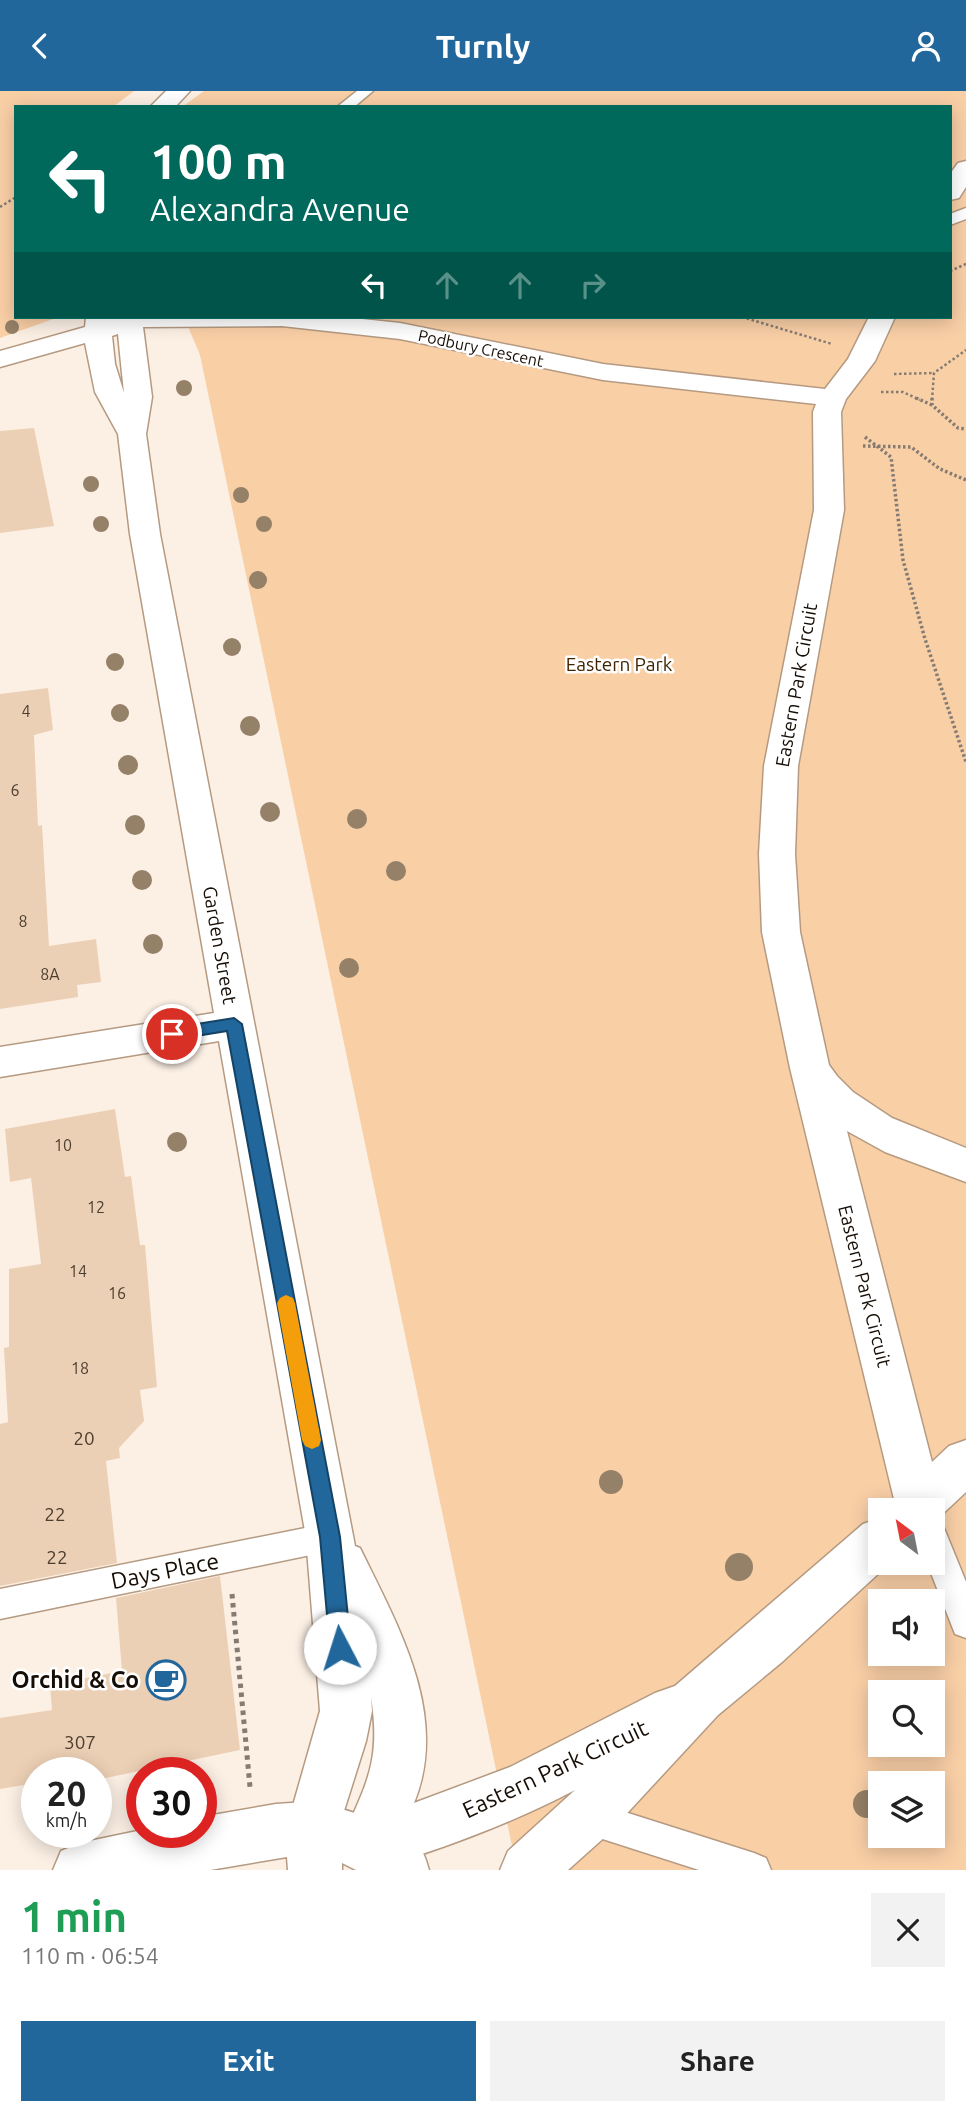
<!DOCTYPE html>
<html lang="en">
<head>
<meta charset="utf-8">
<style>
  body { margin:0; font-family:Ubuntu,sans-serif; background:#f2f2f2; color:#222; height:100vh; display:flex; flex-direction:column; font-size:26px; white-space:nowrap }
  * { box-sizing:border-box; margin:0 }
  p { font-size:23px; color:#767676 }
  .icon { flex:none; width:38px; height:38px; fill:none; stroke:currentColor; stroke-width:2; stroke-linecap:round; stroke-linejoin:round }
  .map { position:relative; height:1779px; overflow:hidden }
  .side { display:flex; flex-direction:column; background:#fff; flex:1 }
  .side>* { flex:none }
  .guide { position:absolute; left:14px; top:14px; width:938px; height:214px; border-radius:0px; box-shadow:0 4px 18px #0003; background:#00695c; color:#fff; overflow:hidden }
  .needle { width:46px; rotate:328deg }
  .controls { position:absolute; left:868px; top:1407px; display:grid; gap:14px }
  .controls a { display:grid; place-items:center; width:77px; height:77px; border-radius:0px; background:#fff; box-shadow:0 4px 18px #0003; font-size:35px }
  .speed { position:absolute; left:21px; top:1666px; display:flex; gap:14px; font-size:35px; font-weight:700; text-align:center }
  .speed>* { display:grid; place-content:center; width:91px; height:91px; border-radius:50%; background:#fff; box-shadow:0 4px 18px #0003; line-height:1 }
  .speed small { font-size:18px; font-weight:400 }
  .speed .limit { border:10px solid #d22; background:#fff; color:#111 }
  .pin { position:absolute; display:grid; place-items:center; width:60px; height:60px; color:#fff; margin:-30px; border:4px solid #fff; border-radius:50%; box-shadow:0 2px 7px #0007 }
  .me { position:absolute; width:77px; margin:-38px; rotate:355deg; stroke-linejoin:round; filter:drop-shadow(0 0 5px #0008) }
  .turn { display:flex; align-items:center; gap:24px; height:147px; padding:0 21px; font-size:32px }
  .turn .icon { width:91px; height:91px; stroke-width:2.5 }
  .turn b { display:block; font-size:49px; line-height:60px }
  .lanes { display:flex; align-items:center; height:66px; padding:0 21px; background:#0003; justify-content:center; gap:35px; direction:ltr }
  .lanes .off { opacity:.35 }
  .round { display:grid; place-items:center; flex:none; width:74px; height:74px; border-radius:0px; background:#f2f2f2 }
  .headline { display:flex; align-items:center; justify-content:space-between; height:119px; padding:0 21px }
  h1 { font-size:42px; font-weight:600; line-height:52px; color:#1e9e55 }
  .cta { display:flex; gap:14px; margin-top:auto; padding:14px 21px }
  .cta a { flex:1; height:80px; border-radius:0px; background:#21679b; color:#fff; font-size:28px; font-weight:600; line-height:80px; text-align:center }
  .cta a+a { background:#f2f2f2; color:#222 }
  header { display:flex; justify-content:space-between; align-items:center; height:91px; padding:0 21px; background:#21679b; color:#fff; font-size:32px; font-weight:600 }
  .map>svg:first-child { display:block }
</style>
</head>
<body>
<header><svg class="icon" aria-label="back" viewBox="0 0 24 24"><path d="M15 5l-7 7 7 7"/></svg>Turnly<svg class="icon" aria-label="person" viewBox="0 0 24 24"><circle cx="12" cy="8" r="4"/><path d="M4 21q1-7 8-7t8 7"/></svg></header>
<div class="map">
<svg width="966" height="1779" viewBox="0 0 966 1779">
  <rect width="100%" height="100%" fill="#fcf0e5"/>
  <g fill="#f9cfa6" fill-rule="evenodd">
    <polygon points="0,0 134,0 113,16 16,16 16,226 59,226 0,247"/>
    <path d="M204,0h762v1779h-449l-317,-1515 -16,-38h766v-210h-768zM880,1419h53v53h-53zM880,1510h53v53h-53zM880,1601h53v53h-53zM880,1692h53v53h-53z"/>
  </g>
  <g fill="#ecd0b5">
    <polygon points="34,337 54,435 0,442 0,340"/>
    <polygon points="48,597 53,639 34,644 38,735 42,734 49,855 96,848 101,891 77,894 78,906 0,918 0,603"/>
    <polygon points="115,1018 125,1086 131,1085 140,1154 145,1154 157,1296 140,1299 144,1330 119,1357 120,1367 106,1370 117,1472 0,1495 0,1333 8,1331 4,1257 9,1256 9,1178 41,1173 31,1087 10,1091 5,1038"/>
    <polygon points="220,1485 240,1659 96,1689 96,1682 37,1682 37,1692 0,1698 0,1627 52,1619 50,1594 122,1580 116,1507"/>
  </g>
  <g fill="none" stroke-linecap="round" stroke-linejoin="round">
    <g stroke="#b59a81" stroke-width="3">
      <g id="lane">
        <polygon points="357,0 373,0 354,16 337,16"/>
        <polygon points="966,117 966,128 950,134 950,123"/>
        <polygon points="330,1432 341,1436 345,1446 341,1456 330,1460 0,1528 0,1498"/>
        <polygon points="933,1433 944,1437 966,1491 966,1547 955,1543 927,1472 933,1472"/>
        <polygon points="587,1709 754,1762 766,1767 771,1779 699,1779 587,1743 575,1738 570,1726 575,1714"/>
      </g>
    </g>
    <g stroke="#b59a81" stroke-width="3">
      <g id="street">
        <polygon points="166,0 190,0 175,16 150,16"/>
        <polygon points="966,70 966,96 959,107 950,109 950,83 958,72"/>
        <path d="M86,226h257l57,6 203,41 222,25 23,-30 21,-42h26l-20,44 -29,38 -5,13 3,98 -46,256 -3,88 5,78 29,133 8,11 16,16 39,26 74,30v34l-81,-30 -38,-21 85,331 17,-16 17,-6v52l-33,31v-13h-44l5,-11 -104,-431 -28,-136 -3,-78 5,-88 50,-256 -1,-98 3,-8 -213,-24 -203,-41 -118,-13 -139,1 9,70 -6,37 14,100 195,1012 5,2c38,78 90,167 54,255l96,-36 145,-74 20,-7 188,-162 17,-6v45h10l-108,99 -64,53 -112,121 -38,34h-68l8,-19 67,-61c-64,34 -132,58 -201,80h-12l-14,-6 -8,-19c24,-59 42,-80 31,-148l1,14 -6,30 -34,108 -19,8 -19,-8 -8,-19 34,-119 -14,-174 -87,-496 -219,36v-30l214,-34 -84,-479 -12,-100 -23,-42 -10,-49 -85,24v-16l85,-24zM118,243l6,59 -9,-29 -3,-28z"/>
      </g>
    </g>
    <g stroke="#b59a81" stroke-width="3">
      <path id="secondary" d="M306,1711c32,3 93,22 115,48 4,5 6,14 8,20h-73l-14,-7v7h-54l-1,-13 -77,13h-157l8,-19 19,-8 62,-13v2h59v-15l75,-13z"/>
    </g>
    <g stroke="#857b72" stroke-width="2.5" stroke-dasharray="2.5 2.5" stroke-linecap="butt">
      <polyline points="0,116 16,106"/>
      <polyline points="950,180 966,173"/>
      <polyline points="742,226 832,253"/>
      <polyline points="894,283 934,282"/>
      <polyline points="881,301 903,301 920,309"/>
      <polyline points="932,309 934,282 966,259"/>
    </g>
    <g stroke="#857b72" stroke-width="3.5" stroke-dasharray="2.5 2.5" stroke-linecap="butt">
      <polyline points="916,307 932,314"/>
      <polyline points="932,307 932,314 958,337 966,338"/>
      <polyline points="865,346 891,366 903,469 925,548 966,671"/>
      <polyline points="863,355 911,356 940,378 966,389"/>
    </g>
    <polyline stroke="#857b72" stroke-width="5" stroke-dasharray="4.5 4.5" stroke-linecap="butt" points="232,1503 250,1696"/>
    <use href="#lane" fill="#fff" fill-rule="evenodd"/>
    <use href="#street" fill="#fff" fill-rule="evenodd"/>
    <use href="#secondary" fill="#fff" fill-rule="evenodd"/>
  </g>
  <g fill="#958068">
    <circle cx="12" cy="236" r="7"/>
    <circle cx="184" cy="297" r="8"/>
    <circle cx="91" cy="393" r="8"/>
    <circle cx="241" cy="404" r="8"/>
    <circle cx="101" cy="433" r="8"/>
    <circle cx="264" cy="433" r="8"/>
    <circle cx="258" cy="489" r="9"/>
    <circle cx="232" cy="556" r="9"/>
    <circle cx="115" cy="571" r="9"/>
    <circle cx="120" cy="622" r="9"/>
    <circle cx="250" cy="635" r="10"/>
    <circle cx="128" cy="674" r="10"/>
    <circle cx="270" cy="721" r="10"/>
    <circle cx="357" cy="728" r="10"/>
    <circle cx="135" cy="734" r="10"/>
    <circle cx="396" cy="780" r="10"/>
    <circle cx="142" cy="789" r="10"/>
    <circle cx="153" cy="853" r="10"/>
    <circle cx="349" cy="877" r="10"/>
    <circle cx="177" cy="1051" r="10"/>
    <circle cx="611" cy="1391" r="12"/>
    <circle cx="739" cy="1476" r="14"/>
    <circle cx="867" cy="1713" r="14"/>
  </g>
  <polygon fill="#21679b" stroke="#154365" stroke-width="2" points="234,927 242,933 340,1446 351,1557 348,1564 340,1567 333,1564 330,1557 320,1446 227,940 172,949 164,943 172,937"/>
  <polygon fill="#f59e0b" points="286,1204 293,1207 295,1212 321,1349 319,1355 312,1358 305,1355 302,1349 277,1212 280,1207"/>
  <defs>
    <g id="cafe-ring" transform="scale(2.0125)"><circle r="9.5" fill="#fff" stroke="#21679b" stroke-width="1.5"/><path d="M-5.5-4.5H6V0H3Q3 3.5 0 3.5H-2.5Q-5.5 3.5-5.5 0ZM3-3.2v2h1.7v-2ZM-6 4.5H4V6H-6Z" fill="#21679b"/></g>
  </defs>
  <g fill-rule="evenodd">
    <use href="#cafe-ring" x="166" y="1589"/>
  </g>
  <g text-anchor="middle" stroke-width="5" stroke-linejoin="round" paint-order="stroke">
    <g font-size="16" fill="#160d05" stroke="#fff">
      <text transform="translate(481 257) rotate(12)" y="6">Podbury Crescent</text>
    </g>
    <g font-size="16" fill="#4c3e31">
      <text x="26" y="626">4</text>
      <text x="15" y="705">6</text>
      <text x="23" y="836">8</text>
      <text x="50" y="889">8A</text>
      <text x="63" y="1060">10</text>
      <text x="96" y="1122">12</text>
      <text x="78" y="1186">14</text>
      <text x="117" y="1208">16</text>
      <text x="80" y="1283">18</text>
    </g>
    <g font-size="19" fill="#402402" stroke="#fff">
      <text x="619" y="580">Eastern Park</text>
    </g>
    <g font-size="19" fill="#160d05" stroke="#fff">
      <text transform="translate(796 594) rotate(-80)" y="7">Eastern Park Circuit</text>
      <text transform="translate(220 854) rotate(80)" y="7">Garden Street</text>
      <text transform="translate(865 1195) rotate(76)" y="7">Eastern Park Circuit</text>
    </g>
    <g font-size="19" fill="#4c3e31">
      <text x="84" y="1354">20</text>
      <text x="55" y="1430">22</text>
      <text x="57" y="1473">22</text>
      <text x="80" y="1658">307</text>
    </g>
    <g font-size="23" fill="#160d05" stroke="#fff">
      <text transform="translate(165 1480) rotate(-11)" y="8">Days Place</text>
      <text transform="translate(555 1678) rotate(-25)" y="8">Eastern Park Circuit</text>
    </g>
    <g font-size="23" font-weight="bold" fill="#160d05" stroke="#fff" text-anchor="end">
      <text x="139" y="1597">Orchid &amp; Co</text>
    </g>
  </g>
</svg>
<div class="controls">
<a><svg class="needle" viewBox="-14 -14 28 28"><path d="M0-13l5 13h-10z" fill="#e53935"/><path d="M0 13l5-13h-10z" fill="#767676"/></svg></a>
<a><svg class="icon" aria-label="sound" viewBox="0 0 24 24"><path d="M4 9h4l5-4v14l-5-4H4zM17 9q2 3 0 6"/></svg></a>
<a><svg class="icon" aria-label="search" viewBox="0 0 24 24"><circle cx="10" cy="10" r="6"/><path d="M15 15l6 6"/></svg></a>
<a><svg class="icon" aria-label="layers" viewBox="0 0 24 24"><path d="M12 4l9 5-9 5-9-5zM3 14l9 5 9-5"/></svg></a>
</div>
<div class="speed"><div>20<small>km/h</small></div><div class="limit">30</div></div>
<div class="pin" style="left:172px;top:943px;background:#d93025"><svg class="icon" aria-label="arrive" viewBox="0 0 24 24"><path d="M6 21V4h12l-3 4 3 4H6"/></svg></div>
<svg class="me" style="left:340px;top:1557px" viewBox="-20 -20 40 40"><circle r="19" fill="#fff"/><path d="M0-13L10 11 0 6-10 11z" fill="#21679b"/></svg>
<div class="guide">
<div class="turn"><svg class="icon" aria-label="left" viewBox="0 0 24 24"><path d="M17 20v-9H6M10 6l-5 5 5 5"/></svg><div><b>100 m</b>Alexandra Avenue</div></div>
<div class="lanes"><svg class="icon" aria-label="left" viewBox="0 0 24 24"><path d="M17 20v-9H6M10 6l-5 5 5 5"/></svg><svg class="icon off" aria-label="ahead" viewBox="0 0 24 24"><path d="M12 20V5M6 11l6-6 6 6"/></svg><svg class="icon off" aria-label="ahead" viewBox="0 0 24 24"><path d="M12 20V5M6 11l6-6 6 6"/></svg><svg class="icon off" aria-label="right" viewBox="0 0 24 24"><path d="M7 20v-9h11M14 6l5 5-5 5"/></svg></div>
</div>
</div>
<section class="side">
<div class="headline"><div><h1>1 min</h1><p>110 m · 06:54</p></div><a class="round"><svg class="icon" aria-label="close" viewBox="0 0 24 24"><path d="M6 6l12 12M18 6L6 18"/></svg></a></div>
<div class="cta"><a>Exit</a><a>Share</a></div>
</section>
</body>
</html>
